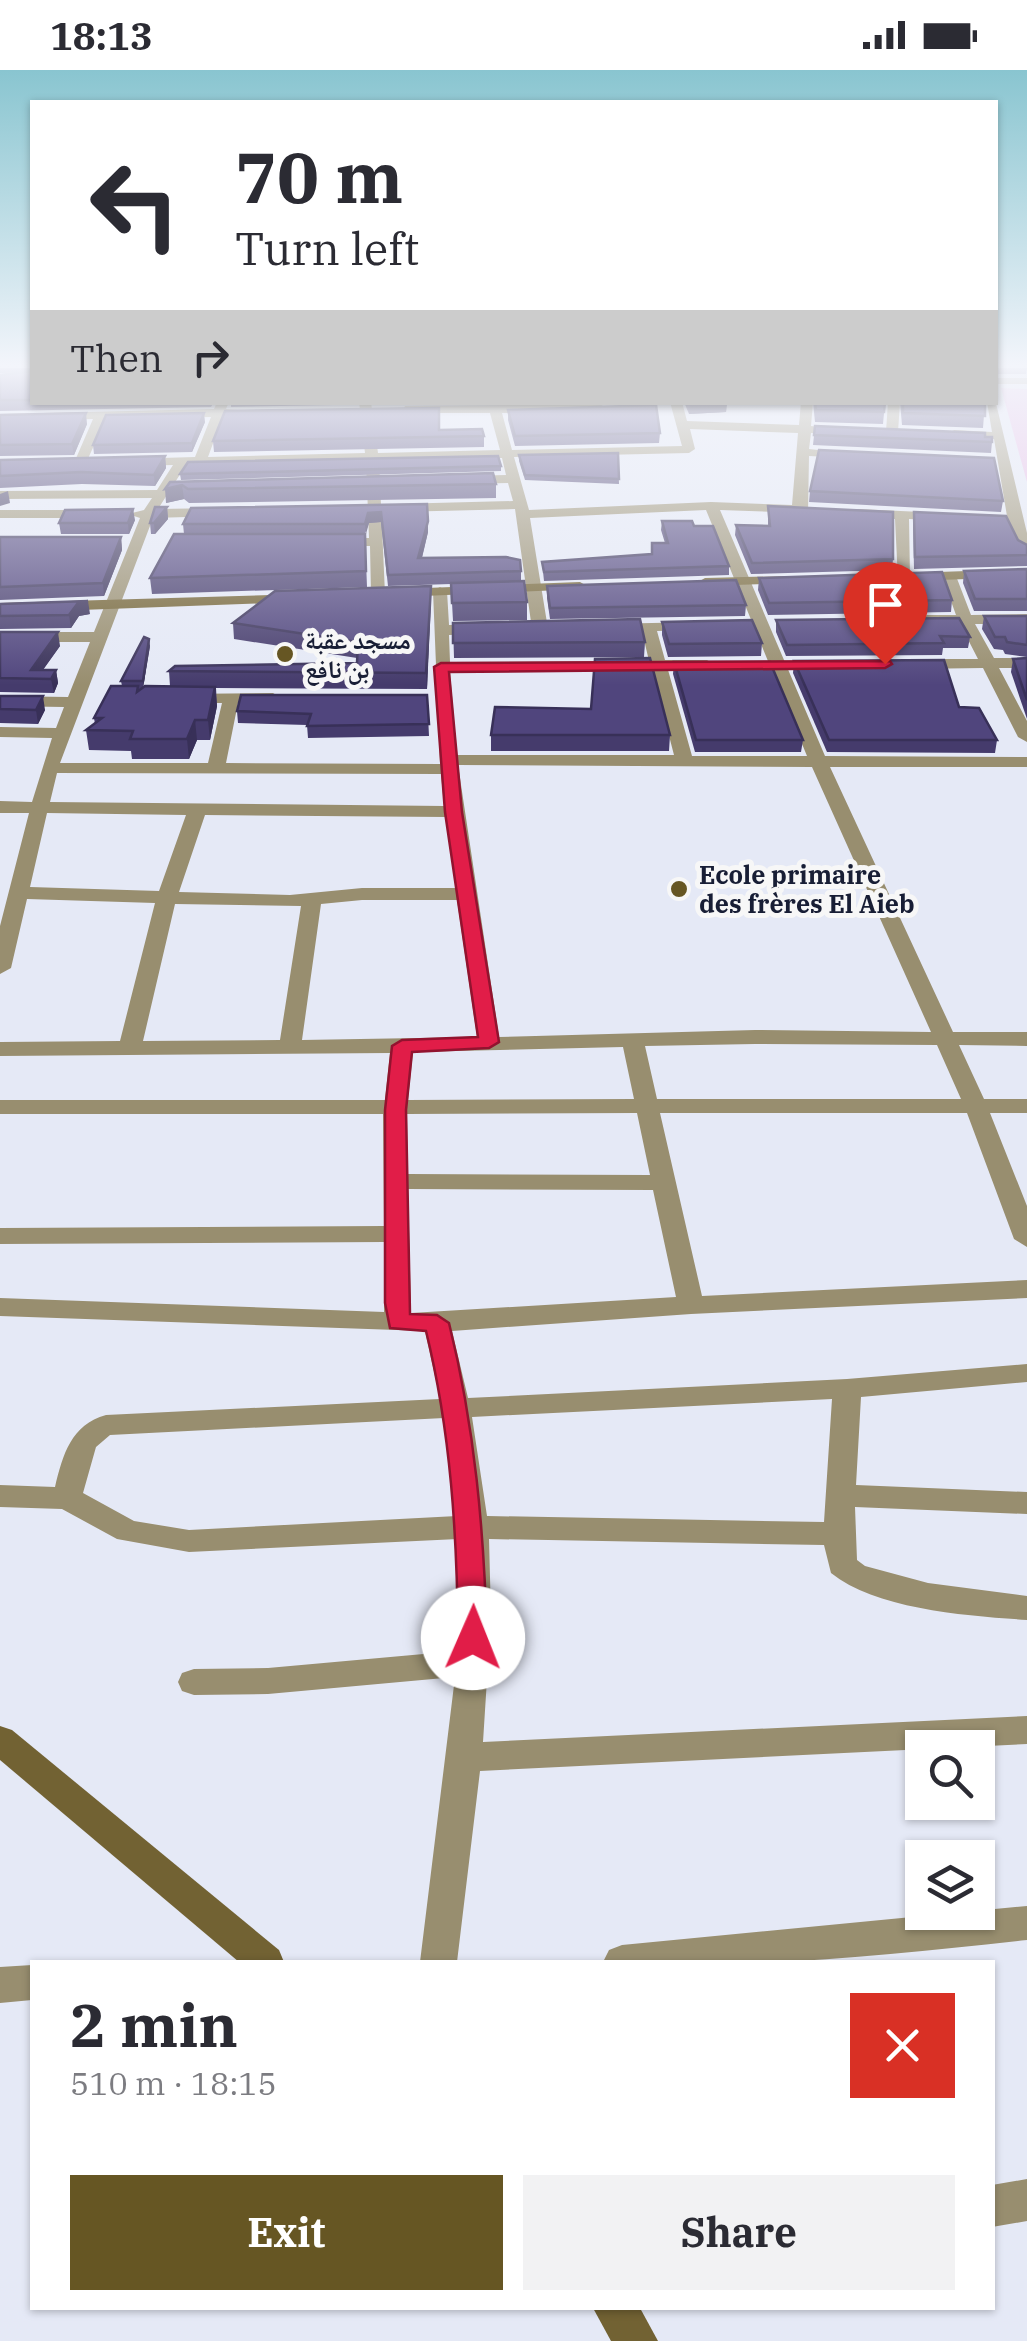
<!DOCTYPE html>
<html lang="en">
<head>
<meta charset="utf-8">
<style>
  body { margin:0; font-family:"IBM Plex Serif","Noto Naskh Arabic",serif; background:#f2f2f3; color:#2b2b33; height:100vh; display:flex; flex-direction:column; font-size:38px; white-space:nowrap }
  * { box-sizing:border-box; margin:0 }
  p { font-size:32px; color:#7c7c81 }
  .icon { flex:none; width:55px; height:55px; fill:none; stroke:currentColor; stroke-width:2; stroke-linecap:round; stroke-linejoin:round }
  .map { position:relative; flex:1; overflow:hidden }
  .panel { position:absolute; left:30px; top:1890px; width:965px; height:350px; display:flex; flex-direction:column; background:#fff; border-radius:0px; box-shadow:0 2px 8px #0004 }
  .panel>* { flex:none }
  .top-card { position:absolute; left:30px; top:30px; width:968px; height:305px; border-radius:0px; box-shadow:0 2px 8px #0004; background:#fff; color:#2b2b33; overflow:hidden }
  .fabs { position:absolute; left:905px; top:1660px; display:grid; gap:20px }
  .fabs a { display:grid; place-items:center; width:90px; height:90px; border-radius:0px; background:#fff; box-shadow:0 2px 8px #0004; font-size:50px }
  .pin { position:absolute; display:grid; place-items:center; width:85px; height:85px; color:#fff; margin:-102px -42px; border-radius:50% 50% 50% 0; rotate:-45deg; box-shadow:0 0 10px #0007 }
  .pin .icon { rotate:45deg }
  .me { position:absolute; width:110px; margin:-55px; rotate:1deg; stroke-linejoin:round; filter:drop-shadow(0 0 8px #0008) }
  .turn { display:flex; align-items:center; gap:35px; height:210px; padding:0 40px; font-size:45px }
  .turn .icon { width:130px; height:130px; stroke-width:2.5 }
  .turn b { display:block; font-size:70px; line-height:85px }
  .then { display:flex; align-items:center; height:95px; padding:0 40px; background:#0003; gap:20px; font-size:38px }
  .round { display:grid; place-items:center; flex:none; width:105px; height:105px; border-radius:0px; background:#f2f2f3 }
  .headline { display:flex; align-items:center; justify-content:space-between; height:170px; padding:0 40px }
  h1 { font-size:60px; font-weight:700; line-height:75px }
  .action { display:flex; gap:20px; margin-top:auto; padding:20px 40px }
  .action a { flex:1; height:115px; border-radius:0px; background:#665623; color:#fff; font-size:40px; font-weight:700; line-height:115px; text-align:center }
  .action a+a { background:#f2f2f3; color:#2b2b33 }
  .status { display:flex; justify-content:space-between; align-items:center; height:70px; padding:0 50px; background:#fff; direction:ltr }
  .status svg { height:28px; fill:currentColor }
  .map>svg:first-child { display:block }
</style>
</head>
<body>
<div class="status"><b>18:13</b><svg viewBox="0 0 49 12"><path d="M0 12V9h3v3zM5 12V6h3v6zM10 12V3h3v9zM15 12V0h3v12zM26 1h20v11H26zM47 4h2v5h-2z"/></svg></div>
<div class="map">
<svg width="1027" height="2271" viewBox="0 0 1027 2271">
  <rect width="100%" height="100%" fill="#e5e9f6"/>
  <polygon fill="#eab8e4" points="1001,318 1027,319 1027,412"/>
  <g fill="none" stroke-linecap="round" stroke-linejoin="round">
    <g fill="#988e6f" fill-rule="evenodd">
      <rect x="995" y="308" width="32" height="6"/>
      <polygon points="995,329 1027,463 1027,484 1020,480 1010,454 909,449 910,507 898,510 895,449 858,447 851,443 858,439 1007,446 994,369 948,364 954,360 992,362 987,332 995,332"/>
      <path d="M217,332h12l-3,7 35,3 -38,4 -15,41 157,-4 -6,-51h12l7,51 122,-3 -10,-37h-89l4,-7 195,-2 6,4 -6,4 -98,1 10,37 170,-4 -12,-44h12l5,19 112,4 2,-23h12l-2,24 44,5 -6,4 -38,-2 -2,16 46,5 -6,4 -40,-2 -1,57 -88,-3 105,246 202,1v10h-197l123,265h74v14l-68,-1 25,54h43v14h-37l37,93v41l-13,-8 -47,-126h-307l42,183 325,-16v18l-336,16 -239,17 16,67 379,-19 180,-15v18l-166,15 -5,88 171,7v22l-172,-7 2,53 8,6 63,17 99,13v24c-57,-4 -150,-10 -196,-47l-7,-28 -335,-6 2,77 -8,126 544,-26v28l-547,27 -23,191h-37l35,-285 -187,17 -74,1 -12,-4 -4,-9 4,-9 12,-4 74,-1 189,-17 1,-112 -269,13 -72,-13 -55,-30 -62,-2v-22l55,2c8,-33 16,-62 51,-72l334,-16 -15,-68 -425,-15v-18l384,14v-70l-384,2v-16l384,-2 -1,-112h-383v-14h385l5,-47 -390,3v-14l120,-1 35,-138 -128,-4 -16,69 -11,6v-48l29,-113h-29v-12l32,1 20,-64 -52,-1v-10l56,1 8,-21 -64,-1v-10l68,1 22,-55h-90v-10h94l46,-114 -12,-4 16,-4 8,-12 -152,1v-8l157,-1 16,-25 -41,1 -5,-7 68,-2 16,-40 -105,2 -20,44 -6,4 -6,-4 19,-44 -93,3v-8l214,-5zM690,359l108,4 -6,72 -81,-3 -182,8 -15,-53 175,-4 6,-4zM502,388l4,17 -42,1 -7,4 7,4 44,-1 5,18 -118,3 -7,4 7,4 120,-3 17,120 8,5 8,-5 -18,-111 176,-8 101,246h-115l-24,-86h39l8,-5 -8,-5h-42l-8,-29 40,-1 5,-2v-6l-100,2 -3,3 8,5 35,-1 7,30 -199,1 -1,-27 38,-1 8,-5 -8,-5 -38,1 -2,-34 -7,-4 -7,4 7,173 -214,-1 12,-60 41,-1 2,-4 -8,-5 -96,1 -2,4 8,5h39l-14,60h-148l93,-245 67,-2 7,-4 -7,-4 -62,1 28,-44 180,-4 3,77h-34l-7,4 7,4h35l1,48 7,4 7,-4 -6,-134zM652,600l22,85h-217l-7,-83zM458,695l354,2 119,265 -176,-2 -256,7zM57,703l384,1 3,32 -394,-4zM47,743l139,2 -27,76 -129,-4zM205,745l241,2 10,71h-94l-72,7 -111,-3zM362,830h95l20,137 -175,3 19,-136zM175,834l126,2 -21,134 -137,1zM755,974l182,1 24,54h-304l-12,-53zM623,977l11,52 -226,1 5,-48zM637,1043l13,62 -242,-1 -1,-60zM408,1119l245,1 23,107 -265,16zM832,1329l-8,123 -337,-6 -15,-99zM444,1348l13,98 -268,14 -55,-9 -51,-28 13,-46 14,-12z"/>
      <polygon points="888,332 900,332 898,362 892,366 886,362"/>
      <polygon points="0,440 95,440 102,444 95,448 0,448"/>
      <polygon points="949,502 956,506 971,545 1027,544 1027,554 975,554 994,588 1027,588 1027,598 999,598 1027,651 1027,672 1018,667 983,598 912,599 904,594 912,589 978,589 960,554 927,555 919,550 927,545 956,545 942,506"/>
      <path d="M1027,1836v34c-140,15 -283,31 -424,22l6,-12 13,-5z"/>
      <polygon points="32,1895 32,1930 0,1933 0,1897"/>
      <polygon points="1027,2109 1027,2151 992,2157 992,2115"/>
    </g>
    <g fill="#726233" fill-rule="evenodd">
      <polygon points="1027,499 1027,507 909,511 902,507 909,503"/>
      <polygon points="790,506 797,510 795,513 705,516 698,512 705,508"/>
      <polygon points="580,512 587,516 585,519 400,527 393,523 400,519"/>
      <polygon points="305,524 308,527 300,532 0,543 0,533"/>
      <polygon points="0,1656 12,1660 279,1880 284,1892 239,1892 0,1690"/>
      <polygon points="593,2238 640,2238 658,2271 611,2271"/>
    </g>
  </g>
  <g fill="#453b6c">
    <polygon points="0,298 32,298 32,332 214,332 211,337 0,341 0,305 25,302 0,303"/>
    <polygon points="995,298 1027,298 1026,304 995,304"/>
    <polygon points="231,332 440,332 440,333 231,337"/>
    <polygon points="684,332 727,332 726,342 689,344"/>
    <polygon points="813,332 885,332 883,354 815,352"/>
    <polygon points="900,332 985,332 983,358 902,355"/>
    <polygon points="508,340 660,363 659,373 515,376 508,350"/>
    <polygon points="0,345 87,354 74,385 0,386"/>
    <polygon points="205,352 192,382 94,384 93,375"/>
    <polygon points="815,356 985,367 992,372 991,383 813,375"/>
    <polygon points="439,360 484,366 484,377 214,382 213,371"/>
    <polygon points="618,383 619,414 525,410 519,391 519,385"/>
    <polygon points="165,386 166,398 155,416 82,414 0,418 0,390"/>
    <polygon points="501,396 501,401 181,410 180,404"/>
    <polygon points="170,412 496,414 496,428 189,433 184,429 166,433"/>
    <polygon points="810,421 1003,431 1001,442 809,432"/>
    <polygon points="427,434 428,462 422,488 521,501 521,511 527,532 527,550 453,551 451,514 388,516 381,452 369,453 365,464 367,517 152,524 150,508 184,464 183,454"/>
    <polygon points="768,436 893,489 892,500 751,504 735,465 736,455 768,456"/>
    <polygon points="167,437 168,449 155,464 151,464 150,453"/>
    <polygon points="914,442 1018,470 1027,475 1027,496 914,499 913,453"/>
    <polygon points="135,450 129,464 61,464 59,453"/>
    <polygon points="662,451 694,456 729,496 729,505 544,511 542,492 652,484 665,473 661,460"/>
    <polygon points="0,467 121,467 122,480 104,526 0,530"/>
    <polygon points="1027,499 1027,541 974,541 963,513 964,501"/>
    <polygon points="759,508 952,530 951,542 768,545 758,520"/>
    <polygon points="431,516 427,619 216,618 217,636 210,670 197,670 189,689 132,689 131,681 89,680 86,660 95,654 94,648 122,616 121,611 150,576 143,617 170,616 169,601 357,593 357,588 234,569 233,553"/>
    <polygon points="547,516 746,535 745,546 550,549 547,528"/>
    <polygon points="0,534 90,544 79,546 71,558 0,559"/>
    <polygon points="984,546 1027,546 1027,587 1005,584 1003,580 994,579 982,559"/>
    <polygon points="776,550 970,567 968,578 943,578 942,585 786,586 776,562"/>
    <polygon points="662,552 762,573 761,586 668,587 662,565"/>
    <polygon points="453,553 645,572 644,587 454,588"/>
    <polygon points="0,562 60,576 43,600 56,600 58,613 54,623 0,622"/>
    <polygon points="1027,588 1027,649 1011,602 1013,589"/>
    <polygon points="794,591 959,637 997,670 995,683 827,682 793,603"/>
    <polygon points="674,592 803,670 801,682 695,682 673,604"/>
    <polygon points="427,625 429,666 308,668 307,655 238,653 237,641"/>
    <polygon points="0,626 45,640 38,654 0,653"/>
    <polygon points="491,665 670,665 669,681 491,681"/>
  </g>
  <g fill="#383058">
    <polygon points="0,298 31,298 32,301 0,303"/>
    <polygon points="690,332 727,332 726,342 689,344"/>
    <polygon points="86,343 87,354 74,385 72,374"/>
    <polygon points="204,343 205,352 192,382 192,373"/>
    <polygon points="165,386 166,398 155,416 154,405"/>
    <polygon points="182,415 184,429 166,433 165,419"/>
    <polygon points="8,421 10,433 0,436 0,424"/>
    <polygon points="167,437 168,449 155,464 154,453"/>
    <polygon points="133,439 135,450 129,464 128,453"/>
    <polygon points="381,442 381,452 369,453 366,464 365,454 368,443"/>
    <polygon points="428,451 428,462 419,499 418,488"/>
    <polygon points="121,467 122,480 104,526 103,513"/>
    <polygon points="431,516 431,532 427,619 426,603"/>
    <polygon points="88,531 90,544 79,546 71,558 69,545 78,533"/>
    <polygon points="58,562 60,576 36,609 31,600"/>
    <polygon points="149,569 150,576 143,618 143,611"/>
    <polygon points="56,600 58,613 54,623 51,609"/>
    <polygon points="215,617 217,636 210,670 208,650"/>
    <polygon points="43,626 45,640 38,654 36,640"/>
    <polygon points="195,650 197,670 189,689 187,669"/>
  </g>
  <g fill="#50457d" stroke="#383058" stroke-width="2.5">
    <polygon points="32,301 32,330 0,330 0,305"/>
    <polygon points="815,332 885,332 884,342 816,340"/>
    <polygon points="903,332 985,332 985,346 903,343"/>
    <polygon points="656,335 660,363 515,366 508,340"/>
    <polygon points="439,338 439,360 482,359 484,366 213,371 225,341"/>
    <polygon points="86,343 72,374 0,375 0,345"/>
    <polygon points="204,343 192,373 93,375 106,345"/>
    <polygon points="815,356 985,363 985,367 992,367 992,372 814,365"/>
    <polygon points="819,380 994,388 1003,431 810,421"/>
    <polygon points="618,383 619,409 525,405 519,385"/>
    <polygon points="165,386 154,405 81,402 0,406 0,390"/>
    <polygon points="498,386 501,396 180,404 188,392"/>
    <polygon points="493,403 496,414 188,419 182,415 165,419 170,412"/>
    <polygon points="427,434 428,451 418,488 506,487 520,490 521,501 388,505 381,442 368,443 365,454 183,454 191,438"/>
    <polygon points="768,436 893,442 893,489 752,493 736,455 770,456"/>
    <polygon points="155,437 167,437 154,453 150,453"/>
    <polygon points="133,439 128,453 59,453 65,440"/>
    <polygon points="914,442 1006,446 1018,470 1027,475 1027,485 915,487"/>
    <polygon points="662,451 692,451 694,456 713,456 729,496 544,502 542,492 652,484 652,473 668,473"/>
    <polygon points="174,464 365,464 366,501 150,508"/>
    <polygon points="0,467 121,467 103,513 0,517"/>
    <polygon points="1027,499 1027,529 975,529 964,501"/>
    <polygon points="942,502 952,530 769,533 759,508"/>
    <polygon points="736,510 746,535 550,538 547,516"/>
    <polygon points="524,511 527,532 452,533 451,513"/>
    <polygon points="431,516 426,603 169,601 175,596 357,593 358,572 233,553 275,521"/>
    <polygon points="88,531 78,533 69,545 0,546 0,534"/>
    <polygon points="984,546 1027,546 1027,575 1007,572 1005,567 995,567"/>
    <polygon points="959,548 970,567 940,566 944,573 787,575 776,550"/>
    <polygon points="640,549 645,572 453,573 453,553"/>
    <polygon points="752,550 762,573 669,574 662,552"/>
    <polygon points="0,562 58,562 31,600 56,600 51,609 0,608"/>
    <polygon points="144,567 149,569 143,611 121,611"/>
    <polygon points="650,588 670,665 491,665 495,637 591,639 595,589"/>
    <polygon points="1027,588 1027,630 1013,589"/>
    <polygon points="944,590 959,637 979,638 997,670 829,670 794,591"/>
    <polygon points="674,592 770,592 803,670 696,670"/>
    <polygon points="111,616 138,616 137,622 145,616 215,617 208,650 195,650 187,669 130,669 133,661 86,660 102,648 94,648"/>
    <polygon points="241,625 427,625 429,654 307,656 311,644 237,641"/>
    <polygon points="0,626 43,626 36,640 0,639"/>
  </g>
  <linearGradient id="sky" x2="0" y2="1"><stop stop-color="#89c5d0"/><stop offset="0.48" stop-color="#f3f5fb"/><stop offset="1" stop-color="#f3f5fb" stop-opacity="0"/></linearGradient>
  <rect width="1027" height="615" fill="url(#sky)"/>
  <path fill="#e11d48" stroke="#92132f" stroke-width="2.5" d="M890,591l2,3 -7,4 -436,4 13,140 37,230 -10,6 -77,4 -6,58 4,204 27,1 12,8c26,105 35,207 38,315l-4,9h-21l-4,-9c-1,-104 -7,-205 -32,-307l-36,-3 -5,-25v-193l7,-64 10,-6 76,-3 -33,-225 -11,-145 7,-4z"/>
  <g fill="#665623" stroke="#f7f7f7" stroke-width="4">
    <circle cx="285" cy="584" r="10"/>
    <circle cx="679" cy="819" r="10"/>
  </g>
  <g text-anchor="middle" stroke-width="10" stroke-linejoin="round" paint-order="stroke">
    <g font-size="25" font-weight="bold" fill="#181e35" stroke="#f7f7f7" text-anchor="start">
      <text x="305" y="579">مسجد عقبة<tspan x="305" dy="29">بن نافع</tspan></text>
      <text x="699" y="814">Ecole primaire<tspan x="699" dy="29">des frères El Aieb</tspan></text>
    </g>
  </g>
</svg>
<div class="fabs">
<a><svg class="icon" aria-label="search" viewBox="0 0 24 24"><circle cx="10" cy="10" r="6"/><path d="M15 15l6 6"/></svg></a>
<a><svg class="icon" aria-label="layers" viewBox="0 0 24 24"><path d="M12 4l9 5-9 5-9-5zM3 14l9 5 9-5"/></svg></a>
</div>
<div class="pin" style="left:885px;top:594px;background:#d93025"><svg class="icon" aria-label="arrive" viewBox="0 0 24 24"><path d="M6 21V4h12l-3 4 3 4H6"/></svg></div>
<svg class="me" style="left:473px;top:1568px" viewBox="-20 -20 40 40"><circle r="19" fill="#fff"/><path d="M0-13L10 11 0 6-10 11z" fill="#e11d48"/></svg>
<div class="top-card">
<div class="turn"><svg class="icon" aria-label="left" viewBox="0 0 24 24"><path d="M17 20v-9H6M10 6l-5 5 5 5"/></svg><div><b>70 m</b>Turn left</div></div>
<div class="then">Then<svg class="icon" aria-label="right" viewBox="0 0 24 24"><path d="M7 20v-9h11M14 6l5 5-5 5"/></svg></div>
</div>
<section class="panel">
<div class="headline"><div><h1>2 min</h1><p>510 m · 18:15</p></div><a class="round" style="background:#d93025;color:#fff"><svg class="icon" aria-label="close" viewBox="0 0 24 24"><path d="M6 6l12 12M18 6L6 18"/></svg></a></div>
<div class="action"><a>Exit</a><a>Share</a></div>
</section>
</div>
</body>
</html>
